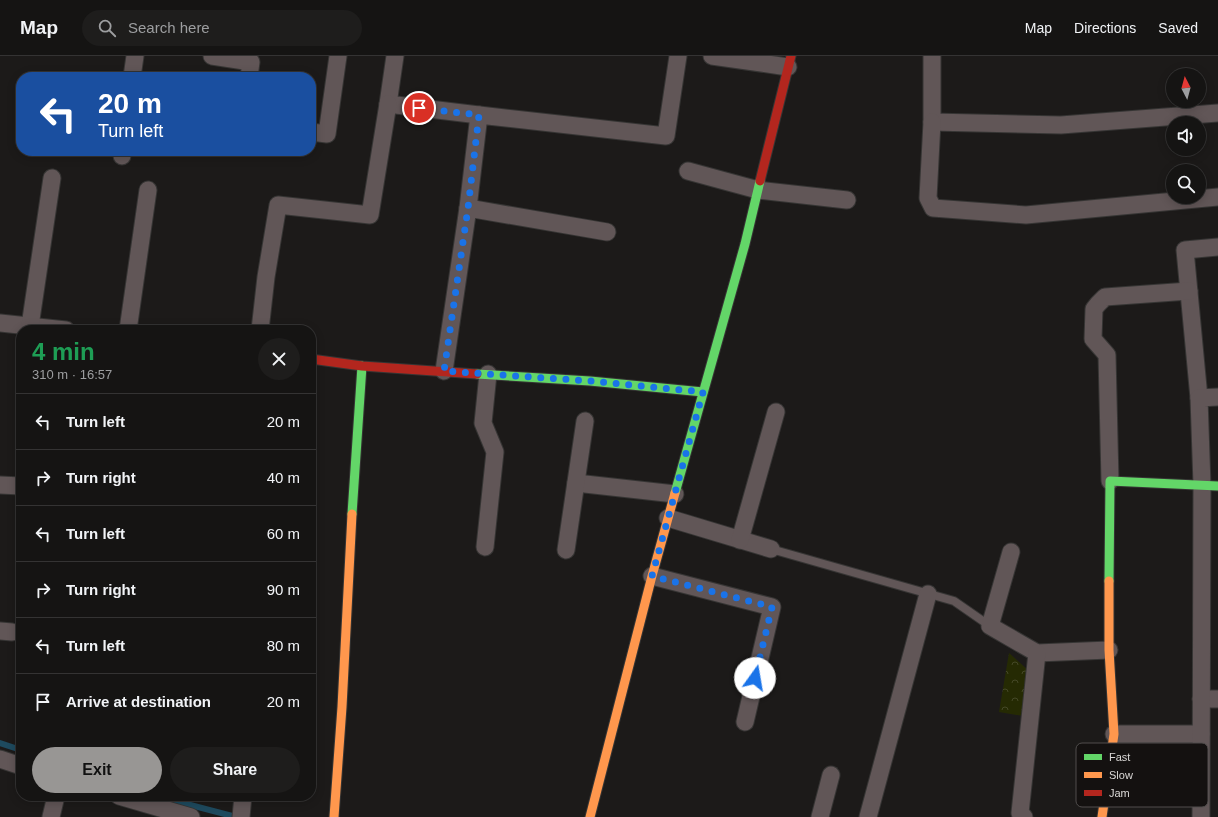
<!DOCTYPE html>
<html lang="en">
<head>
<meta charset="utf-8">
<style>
  body { margin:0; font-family:Arial,sans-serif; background:#1e1d1c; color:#f1f3f6; height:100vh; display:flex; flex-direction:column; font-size:15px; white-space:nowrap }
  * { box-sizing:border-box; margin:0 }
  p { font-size:13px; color:#9d9ea0 }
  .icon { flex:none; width:22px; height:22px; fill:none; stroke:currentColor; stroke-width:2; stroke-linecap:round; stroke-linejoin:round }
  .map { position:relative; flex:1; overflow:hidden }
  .drawer { position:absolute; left:16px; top:269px; width:300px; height:476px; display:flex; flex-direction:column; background:#151413; border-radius:16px; box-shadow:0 2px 10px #0003,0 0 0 1px #343333 }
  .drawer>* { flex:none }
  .banner { position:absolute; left:16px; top:16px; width:300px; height:84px; border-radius:16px; box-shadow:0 2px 10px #0003,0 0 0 1px #343333; background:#1a4fa0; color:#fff; overflow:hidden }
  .needle { width:26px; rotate:354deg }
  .fabs { position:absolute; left:1166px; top:12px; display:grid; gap:8px }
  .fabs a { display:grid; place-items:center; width:40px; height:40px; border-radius:50%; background:#151413; box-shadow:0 2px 10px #0003,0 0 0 1px #343333; font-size:20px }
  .pin { position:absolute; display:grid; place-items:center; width:34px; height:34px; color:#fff; margin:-17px; border:2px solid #fff; border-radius:50%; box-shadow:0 1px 4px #0007 }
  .me { position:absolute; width:44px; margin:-22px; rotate:13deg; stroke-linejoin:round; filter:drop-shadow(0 0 3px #0008) }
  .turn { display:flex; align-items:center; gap:14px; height:84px; padding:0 16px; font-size:18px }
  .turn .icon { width:52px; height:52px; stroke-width:2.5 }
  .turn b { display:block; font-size:28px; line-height:34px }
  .round { display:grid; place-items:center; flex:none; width:42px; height:42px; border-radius:21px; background:#1e1d1c }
  .overview { display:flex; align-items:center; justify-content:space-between; height:68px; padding:0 16px }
  h1 { font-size:24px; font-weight:700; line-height:30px; color:#1e9e55 }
  .primary-button { display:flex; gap:8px; margin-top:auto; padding:8px 16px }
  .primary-button a { flex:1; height:46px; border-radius:24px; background:#989694; color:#111; font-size:16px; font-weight:700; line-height:46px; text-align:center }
  .primary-button a+a { background:#1e1d1c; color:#f1f3f6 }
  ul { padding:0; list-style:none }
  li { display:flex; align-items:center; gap:12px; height:56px; padding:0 16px; border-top:1px solid #343333 }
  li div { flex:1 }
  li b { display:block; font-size:15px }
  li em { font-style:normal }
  header { display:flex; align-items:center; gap:24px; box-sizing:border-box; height:56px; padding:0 20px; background:#151413; border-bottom:1px solid #343333 }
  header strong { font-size:19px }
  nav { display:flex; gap:22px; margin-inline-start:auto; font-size:14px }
  .search { width:280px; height:36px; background:#1e1d1c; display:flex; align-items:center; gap:10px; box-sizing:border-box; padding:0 14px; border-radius:22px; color:#9d9ea0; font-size:15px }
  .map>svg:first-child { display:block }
</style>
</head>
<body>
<header>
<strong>Map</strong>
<div class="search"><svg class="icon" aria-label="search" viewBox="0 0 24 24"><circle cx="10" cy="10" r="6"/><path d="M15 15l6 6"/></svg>Search here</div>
<nav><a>Map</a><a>Directions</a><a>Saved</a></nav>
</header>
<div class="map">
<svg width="1218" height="761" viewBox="0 0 1218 761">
  <defs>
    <pattern id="park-crowns" width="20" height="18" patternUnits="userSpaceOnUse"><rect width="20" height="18" fill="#252a03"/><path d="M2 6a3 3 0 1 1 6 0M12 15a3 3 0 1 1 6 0" fill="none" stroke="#444827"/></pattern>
  </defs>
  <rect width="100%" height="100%" fill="#1c1a19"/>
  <polygon fill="url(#park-crowns)" points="1009,597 1029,615 1023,660 999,656"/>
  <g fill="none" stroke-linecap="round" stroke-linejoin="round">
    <g stroke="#1e4a5e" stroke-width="6">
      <polyline points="0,687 21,694"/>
      <polyline points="156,740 236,761"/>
    </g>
    <g stroke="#363534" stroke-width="10">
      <polyline id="lane" points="771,493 954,545 990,570"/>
    </g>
    <g stroke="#363534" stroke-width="19">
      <g id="street">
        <polyline points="212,0 251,6 249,21"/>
        <polyline points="395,0 388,48 479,59"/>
        <polyline points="712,0 788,11"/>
        <polyline points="932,0 932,66 1061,69 1218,57"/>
        <polyline points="132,21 135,0"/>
        <polyline points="932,66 928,142 933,152 1026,159 1218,141"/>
        <polyline points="311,76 327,78 338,0"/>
        <polyline points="122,100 122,95"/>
        <polyline points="688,115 758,134 847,144"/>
        <polyline points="468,152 479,59 666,80 678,0"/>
        <polyline points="0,267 66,274"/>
        <polyline points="30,270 52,122"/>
        <polyline points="128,274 148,134"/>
        <polyline points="260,274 266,221 278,149 370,159 388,48"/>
        <polyline points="444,315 468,152 607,176"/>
        <polyline points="1199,342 1185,194 1218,191"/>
        <polyline points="1110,425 1107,299 1093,283 1094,253 1098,248 1105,241 1189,235"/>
        <polyline points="576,427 675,438"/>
        <polyline points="0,429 21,430"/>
        <polyline points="668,462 771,493"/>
        <polyline points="740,484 776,356"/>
        <polyline points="485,491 495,396 483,367 488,318"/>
        <polyline points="566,494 585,365"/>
        <polyline points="1011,496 990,570 1037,597 1109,594"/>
        <polyline points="652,520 772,551 745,666"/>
        <polyline points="0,575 12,576"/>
        <polyline points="1201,643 1218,643"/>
        <polyline points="1114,678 1201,678"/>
        <polyline points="0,703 21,710"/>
        <polyline points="119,740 191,761"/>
        <polyline points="51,761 56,740"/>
        <polyline points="241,761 243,740"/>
        <polyline points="820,761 831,719"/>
        <polyline points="868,761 928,538"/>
        <polyline points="1024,761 1020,757 1037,597"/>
        <polyline points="1201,761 1202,429 1199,342 1218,341"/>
      </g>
    </g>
    <g stroke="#363534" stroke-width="11">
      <g id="fast">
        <polyline points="477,318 590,325 703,336"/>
        <polyline points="675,437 745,188 760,125"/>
        <polyline points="352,458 362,310"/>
        <polyline points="1109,525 1110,425 1218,430"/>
      </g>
    </g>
    <g stroke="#363534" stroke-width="11">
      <g id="slow">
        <polyline points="334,761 342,651 352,458"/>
        <polyline points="590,761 652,520 675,437"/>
        <polyline points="1102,761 1114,678 1109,594 1109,525"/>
      </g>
    </g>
    <g stroke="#363534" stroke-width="11">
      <g id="jam">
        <polyline points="760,125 791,0"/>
        <polyline points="311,303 362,310 477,318"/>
      </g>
    </g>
    <use href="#lane" stroke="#615657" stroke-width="8"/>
    <use href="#street" stroke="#615657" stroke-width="17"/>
    <use href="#fast" stroke="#63d668" stroke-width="9"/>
    <use href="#slow" stroke="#ff974d" stroke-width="9"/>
    <use href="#jam" stroke="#b3261e" stroke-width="9"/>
  </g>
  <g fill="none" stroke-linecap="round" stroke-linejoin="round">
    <polyline stroke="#1a73e8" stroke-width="7" stroke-dasharray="0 12.6" points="419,52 479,59 468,152 444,315 590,325 703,336 652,520 772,551 755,622"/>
  </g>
  <rect x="1076" y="687" width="132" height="64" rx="6" fill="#141110" stroke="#504d4c" stroke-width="1"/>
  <rect x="1084" y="698" width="18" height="6" fill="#63d668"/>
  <rect x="1084" y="716" width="18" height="6" fill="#ff974d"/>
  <rect x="1084" y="734" width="18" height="6" fill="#b3261e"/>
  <g font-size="11" fill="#dbd9d7">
    <text x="1109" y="705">Fast</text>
    <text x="1109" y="723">Slow</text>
    <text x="1109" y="741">Jam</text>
  </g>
</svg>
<div class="fabs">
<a><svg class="needle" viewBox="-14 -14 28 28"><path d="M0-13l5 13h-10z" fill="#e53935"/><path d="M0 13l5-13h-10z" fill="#9d9ea0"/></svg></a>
<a><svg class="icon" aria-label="sound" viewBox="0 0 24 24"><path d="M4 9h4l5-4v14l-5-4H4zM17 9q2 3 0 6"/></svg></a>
<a><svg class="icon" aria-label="search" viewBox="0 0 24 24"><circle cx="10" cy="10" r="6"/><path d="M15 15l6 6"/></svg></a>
</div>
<div class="pin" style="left:419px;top:52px;background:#d93025"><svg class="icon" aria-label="arrive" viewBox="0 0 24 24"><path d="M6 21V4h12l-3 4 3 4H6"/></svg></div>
<svg class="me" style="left:755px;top:622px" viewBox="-20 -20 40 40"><circle r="19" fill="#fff"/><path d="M0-13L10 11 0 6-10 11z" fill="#1a73e8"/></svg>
<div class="banner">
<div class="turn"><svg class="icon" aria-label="left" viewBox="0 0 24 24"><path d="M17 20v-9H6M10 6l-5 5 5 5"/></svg><div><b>20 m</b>Turn left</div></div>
</div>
<section class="drawer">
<div class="overview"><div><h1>4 min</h1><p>310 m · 16:57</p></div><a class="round"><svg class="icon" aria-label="close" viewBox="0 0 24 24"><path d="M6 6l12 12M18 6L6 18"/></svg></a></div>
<ul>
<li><svg class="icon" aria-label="left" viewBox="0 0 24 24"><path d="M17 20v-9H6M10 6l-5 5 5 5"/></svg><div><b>Turn left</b></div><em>20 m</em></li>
<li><svg class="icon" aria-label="right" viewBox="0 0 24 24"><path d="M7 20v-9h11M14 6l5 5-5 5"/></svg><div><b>Turn right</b></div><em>40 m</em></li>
<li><svg class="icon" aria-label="left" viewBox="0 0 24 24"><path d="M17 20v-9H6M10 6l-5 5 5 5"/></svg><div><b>Turn left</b></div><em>60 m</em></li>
<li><svg class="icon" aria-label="right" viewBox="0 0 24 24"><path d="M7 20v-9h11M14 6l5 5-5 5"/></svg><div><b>Turn right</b></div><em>90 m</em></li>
<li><svg class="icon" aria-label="left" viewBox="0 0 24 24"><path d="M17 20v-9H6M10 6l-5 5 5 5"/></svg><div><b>Turn left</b></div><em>80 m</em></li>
<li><svg class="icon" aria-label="arrive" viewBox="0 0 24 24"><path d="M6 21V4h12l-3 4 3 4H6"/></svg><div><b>Arrive at destination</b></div><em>20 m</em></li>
</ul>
<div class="primary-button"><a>Exit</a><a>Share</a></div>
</section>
</div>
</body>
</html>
